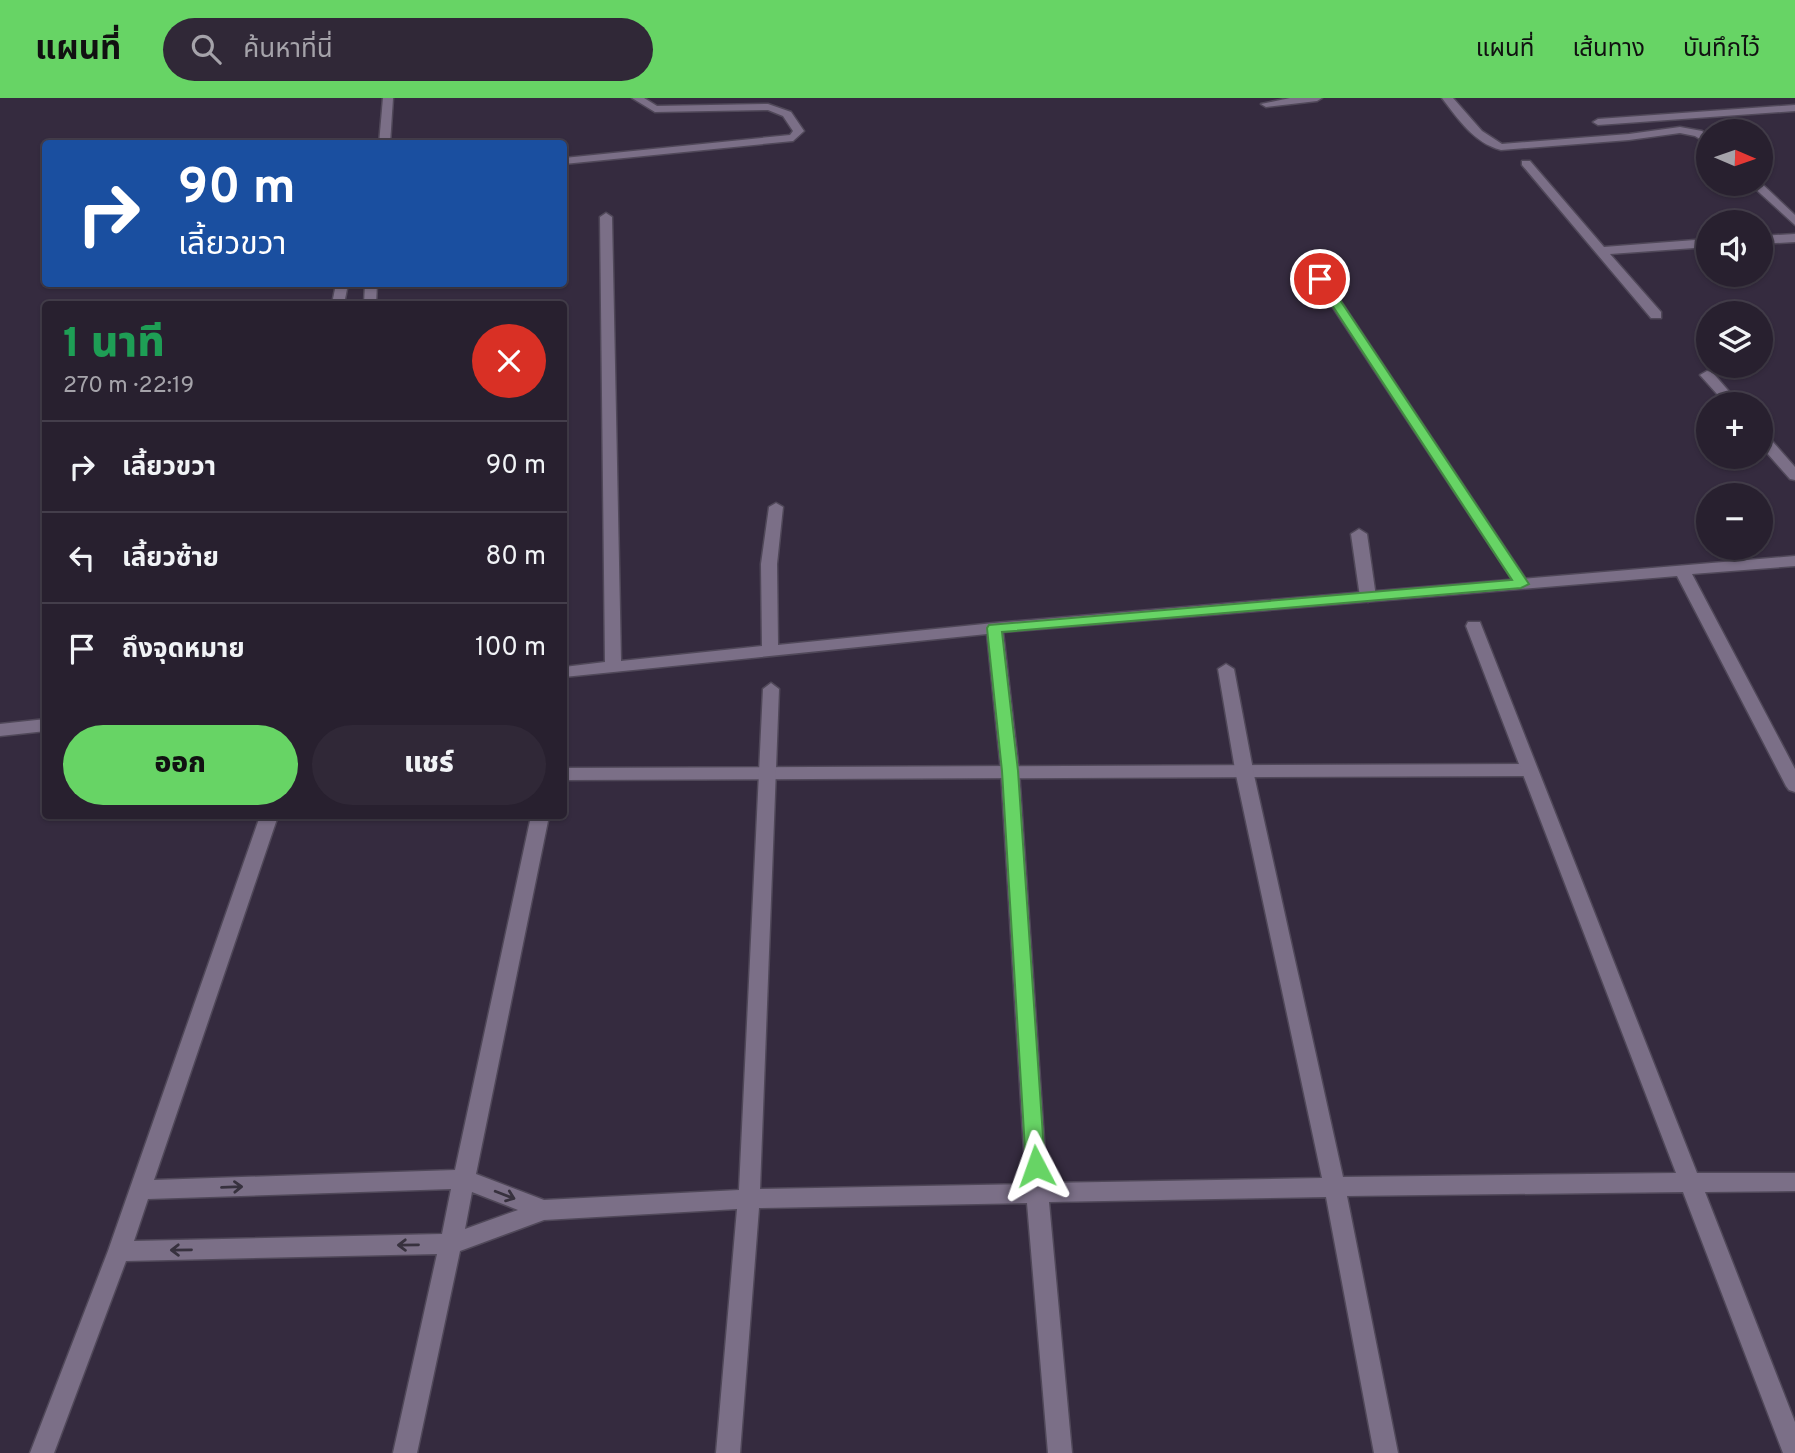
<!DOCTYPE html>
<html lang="th">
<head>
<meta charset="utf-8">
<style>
  body { margin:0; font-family:Overpass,"Noto Sans Thai",sans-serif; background:#302837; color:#f1f3f6; height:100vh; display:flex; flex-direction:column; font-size:26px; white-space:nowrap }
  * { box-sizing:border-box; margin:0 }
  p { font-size:23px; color:#a5a3aa }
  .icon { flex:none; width:38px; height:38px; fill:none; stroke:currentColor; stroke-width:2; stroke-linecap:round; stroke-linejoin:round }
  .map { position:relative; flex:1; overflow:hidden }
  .sheet { position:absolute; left:42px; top:203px; width:525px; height:518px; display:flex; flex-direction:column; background:#28202f; border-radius:7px; box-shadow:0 2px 5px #0004,0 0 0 2px #443e4b }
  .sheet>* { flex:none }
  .hud { position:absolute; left:42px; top:42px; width:525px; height:147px; border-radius:7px; box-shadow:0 2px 5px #0004,0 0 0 2px #443e4b; background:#1a4fa0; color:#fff; overflow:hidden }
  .needle { width:46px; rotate:92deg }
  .buttons { position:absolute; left:1696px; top:21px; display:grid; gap:14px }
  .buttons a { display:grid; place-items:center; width:77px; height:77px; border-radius:50%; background:#28202f; box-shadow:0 2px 5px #0004,0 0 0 2px #443e4b; font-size:35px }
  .pin { position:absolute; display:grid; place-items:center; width:60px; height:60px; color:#fff; margin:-30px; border:4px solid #fff; border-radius:50%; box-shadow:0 2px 7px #0007 }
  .me { position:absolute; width:77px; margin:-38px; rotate:356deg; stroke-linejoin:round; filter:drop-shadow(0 0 5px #0008) }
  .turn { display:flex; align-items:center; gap:24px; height:147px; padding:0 21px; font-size:32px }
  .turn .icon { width:91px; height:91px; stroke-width:2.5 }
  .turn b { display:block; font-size:49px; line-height:60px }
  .round { display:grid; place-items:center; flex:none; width:74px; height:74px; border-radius:37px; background:#302837 }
  .head { display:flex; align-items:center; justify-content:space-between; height:119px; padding:0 21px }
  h1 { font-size:42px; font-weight:800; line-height:52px; color:#1e9e55 }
  .primary-button { display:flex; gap:14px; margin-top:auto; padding:14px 21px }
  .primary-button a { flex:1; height:80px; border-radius:42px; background:#67d465; color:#111; font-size:28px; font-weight:800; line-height:80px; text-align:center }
  .primary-button a+a { background:#302837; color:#f1f3f6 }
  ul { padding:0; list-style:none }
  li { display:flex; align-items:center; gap:21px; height:91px; padding:0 21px; border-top:2px solid #443e4b }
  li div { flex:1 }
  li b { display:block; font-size:26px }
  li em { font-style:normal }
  header { display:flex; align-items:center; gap:42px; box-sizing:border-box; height:98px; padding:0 35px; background:#67d465; color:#111 }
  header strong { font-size:33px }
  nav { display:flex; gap:38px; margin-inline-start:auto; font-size:24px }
  .search { width:490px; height:63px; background:#302837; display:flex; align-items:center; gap:18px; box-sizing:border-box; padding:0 24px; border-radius:38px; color:#a5a3aa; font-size:26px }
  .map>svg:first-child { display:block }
</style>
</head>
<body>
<header>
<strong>แผนที่</strong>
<div class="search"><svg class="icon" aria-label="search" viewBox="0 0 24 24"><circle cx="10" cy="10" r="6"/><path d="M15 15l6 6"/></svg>ค้นหาที่นี่</div>
<nav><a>แผนที่</a><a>เส้นทาง</a><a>บันทึกไว้</a></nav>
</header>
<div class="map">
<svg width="1795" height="1355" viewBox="0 0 1795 1355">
  <rect width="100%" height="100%" fill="#352b3f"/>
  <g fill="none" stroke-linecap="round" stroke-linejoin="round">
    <g stroke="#504859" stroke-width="3">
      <g id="lane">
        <polygon points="1290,0 1322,0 1317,3 1266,9 1261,6"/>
        <polygon points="1320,177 1326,181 1527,483 1530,486 1527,489 1517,489 1314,181"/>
        <polygon points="1707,273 1712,274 1740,306 1726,306 1700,277"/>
        <polygon points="1760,334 1765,335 1795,369 1795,382 1790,381 1760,347"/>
        <polygon points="1359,431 1367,436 1376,499 1368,504 1360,499 1351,436"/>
        <polygon points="1529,666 1538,672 1529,678 564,682 564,670"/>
      </g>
    </g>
    <g stroke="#504859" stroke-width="3">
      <g id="street">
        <polygon points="383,0 393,0 390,46 379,46"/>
        <polygon points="632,0 644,0 657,8 768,6 791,14 804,33 793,43 564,66 564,60 790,37 793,33 783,18 768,12 655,14"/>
        <path d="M1442,0h11l29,33 20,13 127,-10 51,-7 22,4 6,5v8l-13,-8 -15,-3 -51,7 -128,10c-27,-7 -43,-31 -59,-52z"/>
        <polygon points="1795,7 1795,13 1598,27 1593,24 1598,21"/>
        <polygon points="1522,63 1530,63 1604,149 1708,141 1708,149 1610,156 1661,214 1661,220 1651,220 1522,67"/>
        <polygon points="1760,84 1795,117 1795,127 1750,86"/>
        <path d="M606,115l6,4 9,444 141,-15 -1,-82 8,-57 7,-4 7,4 -6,57 1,81 216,-22 801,-67v10l-103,8 103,195v23l-6,-2 -3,-4 -109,-210 -674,56 16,139 28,412 275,-5 -86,-403 -18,-106 8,-5 8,5 20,106 89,402 333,-4 -210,-547 2,-4h12l217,551h98v18l-90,1 90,230v31h-12l-100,-261 -336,4 51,257h-24l-48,-256 -277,5 23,251h-24l-21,-250 -268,5 -19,245h-24l21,-244 -193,11 -84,31 -43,202h-24l44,-199 -311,7 -72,192h-24l78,-202 152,-435h18l-124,364 301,-10 76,-354h18l-73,358 68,26 195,-10 24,-501 8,-6 8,6 -19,500 266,-5 -25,-413 -14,-137 -423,43v-10l41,-5 -5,-445zM451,1091l-9,45 -308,7 14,-42zM472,1094l46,18 -53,19z"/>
        <polygon points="1795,136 1795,144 1760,146 1760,138"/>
        <polygon points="336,186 348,186 344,206 332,206"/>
        <polygon points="365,186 377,186 376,206 364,206"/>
        <polygon points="46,621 46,633 0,638 0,626"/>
      </g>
    </g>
    <use href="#lane" fill="#7b6f87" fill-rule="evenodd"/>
    <use href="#street" fill="#7b6f87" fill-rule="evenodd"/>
  </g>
  <defs><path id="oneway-shaft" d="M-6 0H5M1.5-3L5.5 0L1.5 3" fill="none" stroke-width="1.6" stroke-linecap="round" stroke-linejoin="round" transform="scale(1.75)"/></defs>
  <g stroke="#37313e">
    <use href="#oneway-shaft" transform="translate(232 1089) rotate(-2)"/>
    <use href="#oneway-shaft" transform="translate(505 1097) rotate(21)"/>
    <use href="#oneway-shaft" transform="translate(408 1147) rotate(179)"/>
    <use href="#oneway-shaft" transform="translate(181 1152) rotate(179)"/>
  </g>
  <polygon fill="#67d465" stroke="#438a42" stroke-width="2" points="1320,178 1326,181 1529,486 1521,490 1002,534 1018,673 1045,1068 1043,1073 1036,1076 1029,1073 1026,1068 1002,673 987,530 989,527 1512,482 1315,181"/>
</svg>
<div class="buttons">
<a><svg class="needle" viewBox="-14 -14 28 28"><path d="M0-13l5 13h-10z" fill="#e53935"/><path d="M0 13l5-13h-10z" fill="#a5a3aa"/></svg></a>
<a><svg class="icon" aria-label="sound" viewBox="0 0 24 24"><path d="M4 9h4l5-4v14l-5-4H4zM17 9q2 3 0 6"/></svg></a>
<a><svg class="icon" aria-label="layers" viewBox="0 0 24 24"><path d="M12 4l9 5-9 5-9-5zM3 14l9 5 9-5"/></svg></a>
<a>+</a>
<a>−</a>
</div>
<div class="pin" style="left:1320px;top:181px;background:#d93025"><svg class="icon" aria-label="arrive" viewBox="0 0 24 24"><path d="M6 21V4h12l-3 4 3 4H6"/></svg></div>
<svg class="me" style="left:1036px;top:1068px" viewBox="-20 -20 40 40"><path d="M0-17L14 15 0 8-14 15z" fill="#67d465" stroke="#fff" stroke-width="4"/></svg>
<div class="hud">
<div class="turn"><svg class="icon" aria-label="right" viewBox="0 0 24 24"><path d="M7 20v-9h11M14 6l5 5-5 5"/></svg><div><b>90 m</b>เลี้ยวขวา</div></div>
</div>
<section class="sheet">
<div class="head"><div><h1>1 นาที</h1><p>270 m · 22:19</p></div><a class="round" style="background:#d93025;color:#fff"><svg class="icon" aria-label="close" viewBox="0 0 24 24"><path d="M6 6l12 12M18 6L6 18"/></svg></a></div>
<ul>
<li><svg class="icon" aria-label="right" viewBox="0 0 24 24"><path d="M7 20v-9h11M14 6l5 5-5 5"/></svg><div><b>เลี้ยวขวา</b></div><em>90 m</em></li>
<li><svg class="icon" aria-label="left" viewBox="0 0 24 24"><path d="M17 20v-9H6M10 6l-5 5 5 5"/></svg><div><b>เลี้ยวซ้าย</b></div><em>80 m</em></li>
<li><svg class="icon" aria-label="arrive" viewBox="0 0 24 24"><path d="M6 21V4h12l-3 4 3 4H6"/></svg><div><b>ถึงจุดหมาย</b></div><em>100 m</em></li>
</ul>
<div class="primary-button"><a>ออก</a><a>แชร์</a></div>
</section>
</div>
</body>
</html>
